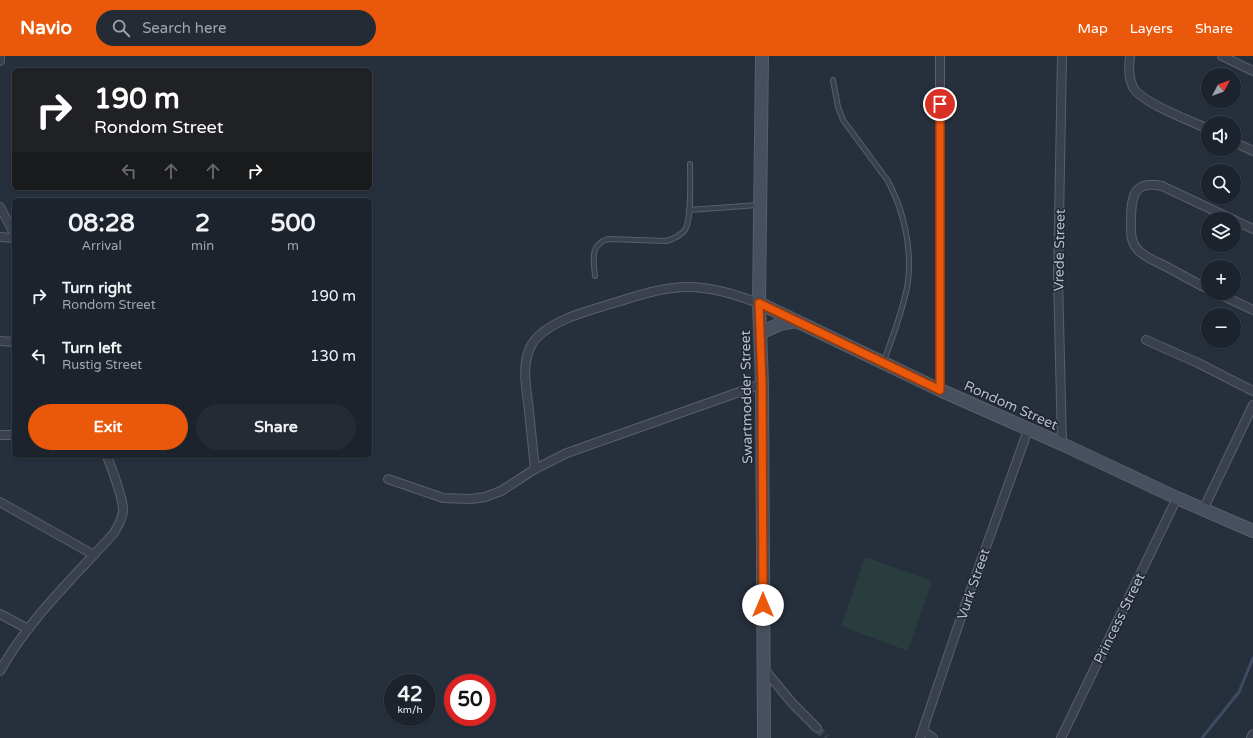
<!DOCTYPE html>
<html lang="en">
<head>
<meta charset="utf-8">
<style>
  body { margin:0; font-family:"Varela Round",sans-serif; background:#252b35; color:#f1f3f6; height:100vh; display:flex; flex-direction:column; font-size:15px; white-space:nowrap }
  * { box-sizing:border-box; margin:0 }
  p { font-size:13px; color:#a0a4aa }
  .icon { flex:none; width:22px; height:22px; fill:none; stroke:currentColor; stroke-width:2; stroke-linecap:round; stroke-linejoin:round }
  .map { position:relative; flex:1; overflow:hidden }
  .side { position:absolute; left:12px; top:142px; width:360px; height:260px; display:flex; flex-direction:column; background:#1c232d; border-radius:6px; box-shadow:0 1px 3px #0004,0 0 0 1px #3a4049 }
  .side>* { flex:none }
  .hud { position:absolute; left:12px; top:12px; width:360px; height:122px; border-radius:6px; box-shadow:0 1px 3px #0004,0 0 0 1px #3a4049; background:#202124; color:#fff; overflow:hidden }
  .needle { width:26px; rotate:49deg }
  .buttons { position:absolute; left:1201px; top:12px; display:grid; gap:8px }
  .buttons a { display:grid; place-items:center; width:40px; height:40px; border-radius:50%; background:#1c232d; box-shadow:0 1px 3px #0004,0 0 0 1px #3a4049; font-size:20px }
  .speed { position:absolute; left:384px; top:618px; display:flex; gap:8px; font-size:20px; font-weight:700; text-align:center }
  .speed>* { display:grid; place-content:center; width:52px; height:52px; border-radius:50%; background:#1c232d; box-shadow:0 1px 3px #0004,0 0 0 1px #3a4049; line-height:1 }
  .speed small { font-size:10px; font-weight:400 }
  .speed .limit { border:6px solid #d22; background:#fff; color:#111 }
  .pin { position:absolute; display:grid; place-items:center; width:34px; height:34px; color:#fff; margin:-17px; border:2px solid #fff; border-radius:50%; box-shadow:0 1px 4px #0007 }
  .me { position:absolute; width:44px; margin:-22px; rotate:0deg; stroke-linejoin:round; filter:drop-shadow(0 0 3px #0008) }
  .turn { display:flex; align-items:center; gap:14px; height:84px; padding:0 16px; font-size:18px }
  .turn .icon { width:52px; height:52px; stroke-width:2.5 }
  .turn b { display:block; font-size:28px; line-height:34px }
  .lanes { display:flex; align-items:center; height:38px; padding:0 16px; background:#0003; justify-content:center; gap:20px; direction:ltr }
  .lanes .off { opacity:.35 }
  .eta { display:flex; justify-content:space-evenly; align-items:center; height:68px; text-align:center }
  .eta b { font-size:24px; font-weight:700; line-height:28px }
  .button { display:flex; gap:8px; margin-top:auto; padding:8px 16px }
  .button a { flex:1; height:46px; border-radius:24px; background:#ea580c; color:#fff; font-size:16px; font-weight:700; line-height:46px; text-align:center }
  .button a+a { background:#252b35; color:#f1f3f6 }
  ul { padding:0; list-style:none }
  li { display:flex; align-items:center; gap:12px; height:60px; padding:0 16px }
  li div { flex:1 }
  li b { display:block; font-size:15px }
  li em { font-style:normal }
  header { display:flex; align-items:center; gap:24px; box-sizing:border-box; height:56px; padding:0 20px; background:#ea580c; color:#fff }
  header strong { font-size:19px }
  nav { display:flex; gap:22px; margin-inline-start:auto; font-size:14px }
  .search { width:280px; height:36px; background:#252b35; display:flex; align-items:center; gap:10px; box-sizing:border-box; padding:0 14px; border-radius:22px; color:#a0a4aa; font-size:15px }
  .map>svg:first-child { display:block }
</style>
</head>
<body>
<header>
<strong>Navio</strong>
<div class="search"><svg class="icon" aria-label="search" viewBox="0 0 24 24"><circle cx="10" cy="10" r="6"/><path d="M15 15l6 6"/></svg>Search here</div>
<nav><a>Map</a><a>Layers</a><a>Share</a></nav>
</header>
<div class="map">
<svg width="1253" height="682" viewBox="0 0 1253 682">
  <rect width="100%" height="100%" fill="#262f3c"/>
  <polygon fill="#293c3e" points="865,501 932,525 908,595 841,570"/>
  <g fill="none" stroke-linecap="round" stroke-linejoin="round">
    <polyline stroke="#3d4c63" stroke-width="3" points="1202,682 1239,636 1253,602"/>
    <polyline stroke="#3b4451" stroke-width="8" stroke-dasharray="8 4" stroke-linecap="butt" points="817,672 826,682"/>
    <g stroke="#585f6a" stroke-width="6">
      <g id="lane">
        <path d="M833,24l5,27 5,13 45,61c16,30 24,67 20,101 -4,26 -15,53 -24,79"/>
        <polyline points="689,154 758,149"/>
        <path d="M595,220c-1,-15 -6,-31 13,-37l58,2c8,-2 14,-5 19,-11 7,-12 5,-51 5,-66"/>
      </g>
    </g>
    <g stroke="#585f6a" stroke-width="10">
      <g id="street">
        <polyline points="940,0 940,334"/>
        <polyline points="1062,0 1058,221 1062,388"/>
        <path d="M1130,0c-1,10 -2,21 3,31 7,15 58,34 75,42"/>
        <polyline points="1222,0 1253,15"/>
        <polyline points="0,5 0,0"/>
        <polyline points="1234,86 1253,95"/>
        <polyline points="0,151 14,177"/>
        <polyline points="1234,164 1253,173"/>
        <polyline points="0,181 14,182"/>
        <path d="M1208,233c-14,-7 -28,-15 -41,-22 -10,-5 -21,-9 -29,-17 -8,-9 -7,-18 -7,-29 0,-24 2,-41 31,-35l70,33"/>
        <polyline points="1217,237 1253,254"/>
        <polyline points="1146,284 1198,307 1253,335"/>
        <polyline points="0,285 14,286"/>
        <polyline points="0,379 14,379"/>
        <path d="M535,413c-2,-20 -4,-39 -6,-58 -2,-20 -8,-44 1,-63 6,-14 24,-24 38,-30 15,-6 32,-11 49,-16 23,-7 49,-16 74,-15 25,1 44,8 68,16"/>
        <polyline points="388,423 443,442 471,443 485,441 501,435 535,413 567,397 762,328"/>
        <polyline points="0,446 94,499"/>
        <polyline points="1203,454 1253,349"/>
        <polyline points="0,558 28,573"/>
        <polyline points="763,612 793,648 817,672"/>
        <path d="M0,615c29,-52 74,-94 114,-138 4,-7 9,-15 9,-23 0,-14 -11,-40 -16,-54"/>
        <polyline points="923,675 933,682"/>
        <polyline points="920,682 967,544 1028,374"/>
        <polyline points="1061,682 1177,442"/>
        <polyline points="1251,682 1253,678"/>
      </g>
    </g>
    <g stroke="#585f6a" stroke-width="14">
      <g id="secondary">
        <polyline points="762,0 759,247 762,328 764,682"/>
        <polyline points="759,247 940,334 1062,388 1177,442 1253,475"/>
        <polyline points="760,277 780,268 796,265"/>
      </g>
    </g>
    <use href="#lane" stroke="#3a414c" stroke-width="4"/>
    <use href="#street" stroke="#3a414c" stroke-width="8"/>
    <use href="#secondary" stroke="#48505f" stroke-width="12"/>
  </g>
  <g fill="none" stroke-linecap="round" stroke-linejoin="round">
    <g stroke="#983908" stroke-width="10">
      <polyline id="route" points="763,549 762,328 759,247 940,334 940,48"/>
    </g>
    <use href="#route" stroke="#ea580c" stroke-width="7"/>
  </g>
  <g text-anchor="middle" stroke-width="3" stroke-linejoin="round" paint-order="stroke">
    <g font-size="14" fill="#b5bcc7" stroke="#1f2631">
      <text transform="translate(1059 194) rotate(-89)" y="5">Vrede Street</text>
      <text transform="translate(746 341) rotate(-91)" y="5">Swartmodder Street</text>
      <text transform="translate(1011 349) rotate(24)" y="5">Rondom Street</text>
      <text transform="translate(973 528) rotate(-71)" y="5">Vurk Street</text>
      <text transform="translate(1119 562) rotate(-64)" y="5">Princess Street</text>
    </g>
  </g>
</svg>
<div class="buttons">
<a><svg class="needle" viewBox="-14 -14 28 28"><path d="M0-13l5 13h-10z" fill="#e53935"/><path d="M0 13l5-13h-10z" fill="#a0a4aa"/></svg></a>
<a><svg class="icon" aria-label="sound" viewBox="0 0 24 24"><path d="M4 9h4l5-4v14l-5-4H4zM17 9q2 3 0 6"/></svg></a>
<a><svg class="icon" aria-label="search" viewBox="0 0 24 24"><circle cx="10" cy="10" r="6"/><path d="M15 15l6 6"/></svg></a>
<a><svg class="icon" aria-label="layers" viewBox="0 0 24 24"><path d="M12 4l9 5-9 5-9-5zM3 14l9 5 9-5"/></svg></a>
<a>+</a>
<a>−</a>
</div>
<div class="speed"><div>42<small>km/h</small></div><div class="limit">50</div></div>
<div class="pin" style="left:940px;top:48px;background:#d93025"><svg class="icon" aria-label="arrive" viewBox="0 0 24 24"><path d="M6 21V4h12l-3 4 3 4H6"/></svg></div>
<svg class="me" style="left:763px;top:549px" viewBox="-20 -20 40 40"><circle r="19" fill="#fff"/><path d="M0-13L10 11 0 6-10 11z" fill="#ea580c"/></svg>
<div class="hud">
<div class="turn"><svg class="icon" aria-label="right" viewBox="0 0 24 24"><path d="M7 20v-9h11M14 6l5 5-5 5"/></svg><div><b>190 m</b>Rondom Street</div></div>
<div class="lanes"><svg class="icon off" aria-label="left" viewBox="0 0 24 24"><path d="M17 20v-9H6M10 6l-5 5 5 5"/></svg><svg class="icon off" aria-label="ahead" viewBox="0 0 24 24"><path d="M12 20V5M6 11l6-6 6 6"/></svg><svg class="icon off" aria-label="ahead" viewBox="0 0 24 24"><path d="M12 20V5M6 11l6-6 6 6"/></svg><svg class="icon" aria-label="right" viewBox="0 0 24 24"><path d="M7 20v-9h11M14 6l5 5-5 5"/></svg></div>
</div>
<section class="side">
<div class="eta">
<div><b>08:28</b><p>Arrival</p></div>
<div><b>2</b><p>min</p></div>
<div><b>500</b><p>m</p></div>
</div>
<ul>
<li><svg class="icon" aria-label="right" viewBox="0 0 24 24"><path d="M7 20v-9h11M14 6l5 5-5 5"/></svg><div><b>Turn right</b><p>Rondom Street</p></div><em>190 m</em></li>
<li><svg class="icon" aria-label="left" viewBox="0 0 24 24"><path d="M17 20v-9H6M10 6l-5 5 5 5"/></svg><div><b>Turn left</b><p>Rustig Street</p></div><em>130 m</em></li>
</ul>
<div class="button"><a>Exit</a><a>Share</a></div>
</section>
</div>
</body>
</html>
